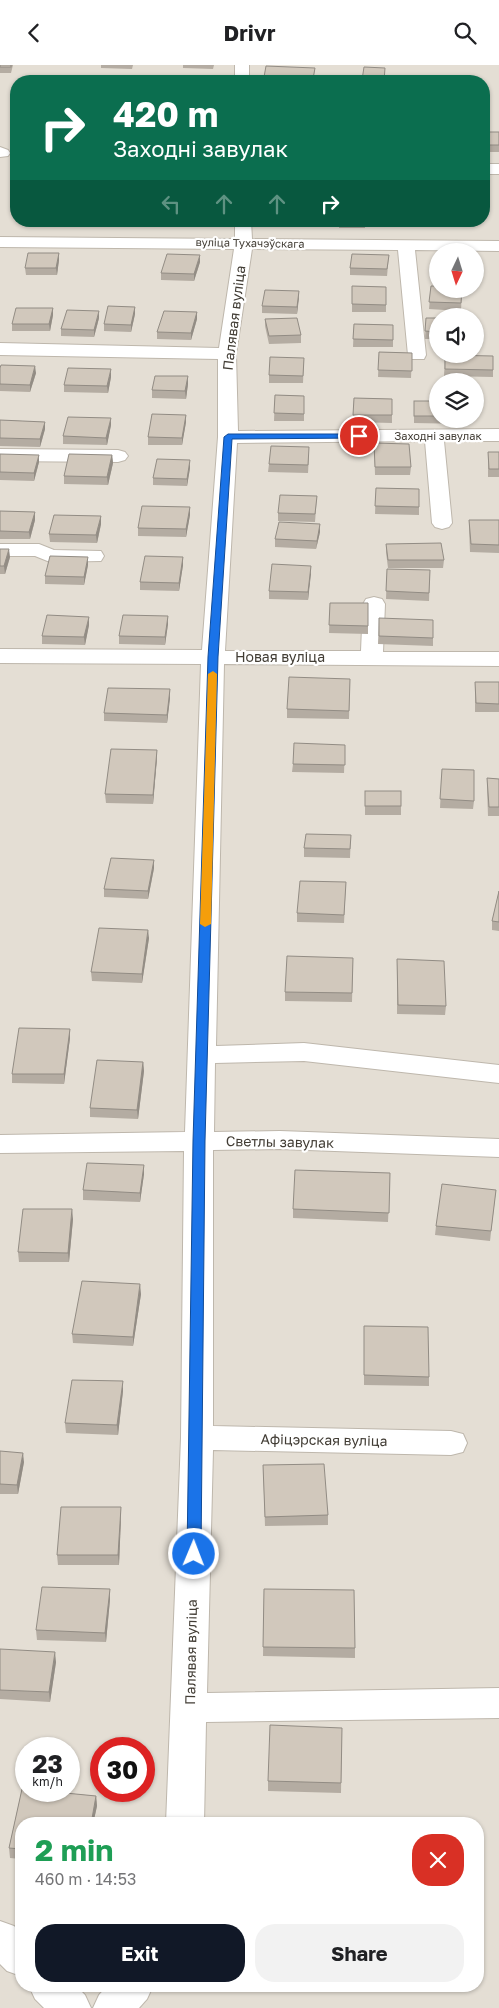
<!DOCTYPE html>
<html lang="en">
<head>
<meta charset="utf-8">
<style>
  body { margin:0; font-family:"Golos Text",sans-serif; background:#f2f2f2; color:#202124; height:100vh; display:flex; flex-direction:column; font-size:19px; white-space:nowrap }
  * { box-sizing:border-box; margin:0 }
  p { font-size:16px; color:#757577 }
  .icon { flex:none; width:28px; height:28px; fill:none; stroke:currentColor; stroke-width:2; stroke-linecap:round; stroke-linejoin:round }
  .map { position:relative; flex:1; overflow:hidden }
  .details { position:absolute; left:15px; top:1752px; width:469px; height:175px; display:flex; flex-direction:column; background:#fff; border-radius:20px; box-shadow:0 1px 4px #0004 }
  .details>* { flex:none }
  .banner { position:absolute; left:10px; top:10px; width:480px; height:152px; border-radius:20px; box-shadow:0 1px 4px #0004; background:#0b6e4f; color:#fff; overflow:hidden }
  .needle { width:32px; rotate:184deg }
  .buttons { position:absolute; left:429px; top:178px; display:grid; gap:10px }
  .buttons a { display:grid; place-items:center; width:55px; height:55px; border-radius:50%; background:#fff; box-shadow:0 1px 4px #0004; font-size:25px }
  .speed { position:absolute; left:15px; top:1672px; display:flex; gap:10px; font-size:25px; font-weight:700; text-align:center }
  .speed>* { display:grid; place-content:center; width:65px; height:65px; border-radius:50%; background:#fff; box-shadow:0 1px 4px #0004; line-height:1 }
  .speed small { font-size:12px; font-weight:400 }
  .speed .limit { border:8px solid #d22; background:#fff; color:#111 }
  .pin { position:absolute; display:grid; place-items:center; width:42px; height:42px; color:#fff; margin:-21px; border:2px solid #fff; border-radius:50%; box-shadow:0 1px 5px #0007 }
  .me { position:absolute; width:55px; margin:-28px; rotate:1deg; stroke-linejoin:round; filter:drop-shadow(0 0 4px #0008) }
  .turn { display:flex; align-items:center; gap:18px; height:105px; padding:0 20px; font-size:22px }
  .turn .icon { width:65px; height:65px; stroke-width:2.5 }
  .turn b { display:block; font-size:35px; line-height:42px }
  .lanes { display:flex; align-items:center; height:48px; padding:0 20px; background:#0003; justify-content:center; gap:25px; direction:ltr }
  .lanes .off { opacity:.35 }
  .round { display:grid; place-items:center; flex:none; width:52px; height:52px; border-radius:20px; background:#f2f2f2 }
  .headline { display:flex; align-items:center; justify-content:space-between; height:85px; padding:0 20px }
  h1 { font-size:30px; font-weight:700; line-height:38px; color:#1e9e55 }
  .action { display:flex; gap:10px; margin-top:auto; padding:10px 20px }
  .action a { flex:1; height:58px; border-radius:20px; background:#111827; color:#fff; font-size:20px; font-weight:700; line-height:58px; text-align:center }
  .action a+a { background:#f2f2f2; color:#202124 }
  header { display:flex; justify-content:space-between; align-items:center; height:65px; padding:0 20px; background:#fff; font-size:22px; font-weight:700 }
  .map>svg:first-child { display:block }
</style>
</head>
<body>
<header><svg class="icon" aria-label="back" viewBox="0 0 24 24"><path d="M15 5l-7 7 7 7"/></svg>Drivr<svg class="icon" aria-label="search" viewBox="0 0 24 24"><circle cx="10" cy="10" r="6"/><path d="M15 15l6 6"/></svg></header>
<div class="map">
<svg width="499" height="1943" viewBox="0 0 499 1943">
  <rect width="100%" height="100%" fill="#f1ede5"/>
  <path fill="#e4ded4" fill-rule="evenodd" d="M0,0h499v1943h-499zM16,16h468v140h-468zM438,186h37v38h-37zM438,251h37v38h-37zM438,316h37v38h-37zM26,1684h43v42h-43zM101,1684h43v42h-43zM21,1759h457v162h-457z"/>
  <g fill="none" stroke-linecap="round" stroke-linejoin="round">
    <g stroke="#beb7ac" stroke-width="2">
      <g id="minor">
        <rect x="235" y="0" width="14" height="16"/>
        <polygon points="0,82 8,85 10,88 8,91 0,92"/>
        <rect x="484" y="99" width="15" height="10"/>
        <polygon points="235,156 251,156 252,174 499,176 499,186 415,185 426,290 424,294 410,294 408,290 398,185 252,184 236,289 238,366 499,364 499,376 444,376 452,458 449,462 442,464 435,462 432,458 425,376 237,378 225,586 361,586 363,539 366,534 374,532 382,534 385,539 383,587 499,587 499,601 224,599 216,981 304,978 499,1000 499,1018 304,996 215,998 214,1067 280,1066 499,1074 499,1092 280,1084 213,1085 213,1361 451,1366 463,1369 467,1378 463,1387 451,1390 213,1385 207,1628 499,1623 499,1653 206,1657 204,1759 166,1759 181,1373 184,1086 0,1088 0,1070 185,1067 201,599 0,598 0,584 202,585 218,372 218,294 0,290 0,278 219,283 234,184 0,182 0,172 235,174"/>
        <polygon points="0,384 118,385 125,387 128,391 125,395 118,397 0,396"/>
        <polygon points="0,479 39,479 54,485 101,486 104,491 101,496 50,497 35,491 0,491"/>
        <polygon points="0,1856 14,1861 21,1868 21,1911 7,1906 0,1899"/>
        <polygon points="29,1921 76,1921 85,1930 91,1943 44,1943 35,1934"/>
        <polygon points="107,1921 153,1921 147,1934 139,1943 93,1943 99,1930"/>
      </g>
    </g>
    <use href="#minor" fill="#fff" fill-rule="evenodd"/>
  </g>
  <g fill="#b4aca2">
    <polygon points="0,0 13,0 11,8 0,8"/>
    <polygon points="101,0 133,0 132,4 101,3"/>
    <polygon points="183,0 214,0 213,4 183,3"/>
    <polygon points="315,3 313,16 264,16 264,12"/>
    <polygon points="484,67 499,67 499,87 486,87 484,81"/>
    <rect x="339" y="156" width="26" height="7"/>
    <polygon points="59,188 59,195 57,210 26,210 25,203"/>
    <polygon points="389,190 387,211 350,210 350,203"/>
    <polygon points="200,197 194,216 161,215 161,208"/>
    <polygon points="352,221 386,222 386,247 352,247"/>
    <polygon points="431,221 462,224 461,246 429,244"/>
    <polygon points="299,226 297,249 262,248 262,241"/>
    <polygon points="135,242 135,249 131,267 104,266 104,259"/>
    <polygon points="53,243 53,250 50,266 12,266 12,259"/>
    <polygon points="197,247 197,254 191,275 157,274 157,267"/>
    <polygon points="99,253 94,272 61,271 61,264"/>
    <polygon points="426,253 438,253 438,274 425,274"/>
    <polygon points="265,254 301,270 301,278 269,279 265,261"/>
    <polygon points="354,259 393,260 393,282 353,282"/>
    <polygon points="379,287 412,288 411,313 378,312"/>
    <polygon points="445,290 493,305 493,312 444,311"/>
    <polygon points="304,293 303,318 269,318 269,310"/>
    <polygon points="0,303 36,308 30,327 0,326"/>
    <polygon points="188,311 188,319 186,334 152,333 152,325"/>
    <polygon points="111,312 108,328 64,327 64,320"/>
    <polygon points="275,330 304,331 304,356 274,356"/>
    <polygon points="354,333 392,334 392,358 353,357"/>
    <polygon points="414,336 438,336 438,354 466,354 466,359 414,358"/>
    <polygon points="186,350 186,357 182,380 148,380 148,372"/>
    <polygon points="0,355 45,357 45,364 40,382 0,381"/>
    <polygon points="111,360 107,380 63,379 63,371"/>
    <polygon points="374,378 411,402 410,410 375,410"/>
    <rect x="488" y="387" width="11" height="25"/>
    <polygon points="0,389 39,397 34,416 0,415"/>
    <polygon points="112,390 113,398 108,420 64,419 64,411"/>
    <polygon points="309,390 308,408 268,407 269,399"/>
    <polygon points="190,403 187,421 153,420 153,413"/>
    <polygon points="376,423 419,424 419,450 375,449"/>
    <polygon points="317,431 315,457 278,456 278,448"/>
    <polygon points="190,442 190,450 186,472 138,471 138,463"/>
    <polygon points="0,446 35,447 35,455 30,474 0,474"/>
    <polygon points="101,451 101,459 97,478 50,477 49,469"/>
    <polygon points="469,455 499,455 499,488 470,487 469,463"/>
    <polygon points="320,459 320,467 316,484 275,482 275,474"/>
    <polygon points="386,479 444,495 443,503 388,503 386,487"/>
    <polygon points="0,484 10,492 5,509 0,509"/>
    <polygon points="183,492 183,500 179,526 140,525 140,517"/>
    <polygon points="88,500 84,520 45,519 45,511"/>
    <polygon points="311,501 308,535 269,534 269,526"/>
    <polygon points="387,504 430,505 429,536 386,534"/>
    <polygon points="330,538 368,561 368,569 329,568"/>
    <polygon points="168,551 168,559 165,580 119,579 119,571"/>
    <polygon points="379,553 433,573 433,581 378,579"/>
    <polygon points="89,560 85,580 42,579 42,571"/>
    <polygon points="350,614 349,654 287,653 287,644"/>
    <rect x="475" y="617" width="24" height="30"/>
    <polygon points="170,624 170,633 167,658 104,656 104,648"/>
    <polygon points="345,680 344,708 292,707 293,699"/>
    <polygon points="157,685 157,693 153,739 106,738 105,729"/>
    <polygon points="442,704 474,736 473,744 440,743"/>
    <polygon points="487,713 499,714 499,751 488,751 487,722"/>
    <polygon points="365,726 401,741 401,750 365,750"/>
    <polygon points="351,770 350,793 304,792 304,783"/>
    <polygon points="154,795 154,803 148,834 104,832 104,824"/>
    <polygon points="346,817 344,858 297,857 297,848"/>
    <polygon points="499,826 499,866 492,865 492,856"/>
    <polygon points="149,873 142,918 92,916 91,907"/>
    <polygon points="353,893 352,937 285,936 285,927"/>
    <polygon points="397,894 446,941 445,950 397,949"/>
    <polygon points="70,964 70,973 64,1019 12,1018 12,1009"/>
    <polygon points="143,997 144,1006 138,1054 90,1052 90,1043"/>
    <polygon points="144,1100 144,1109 140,1137 83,1135 83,1125"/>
    <polygon points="390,1108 388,1157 293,1153 293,1144"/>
    <polygon points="496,1125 490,1176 435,1170 436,1161"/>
    <polygon points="73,1154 69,1197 19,1197 18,1187"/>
    <polygon points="141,1229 133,1281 73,1278 72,1269"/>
    <polygon points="364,1261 429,1312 429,1321 364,1320"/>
    <polygon points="123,1326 118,1370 66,1368 65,1358"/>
    <polygon points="0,1386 24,1397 18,1429 0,1429"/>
    <polygon points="263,1400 328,1450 328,1460 265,1461"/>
    <polygon points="121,1442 121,1452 119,1500 58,1500 57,1490"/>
    <polygon points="110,1524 110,1534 106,1577 37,1575 36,1565"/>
    <polygon points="264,1524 355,1583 355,1593 263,1591"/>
    <polygon points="0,1584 56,1597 50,1637 0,1634"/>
    <polygon points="342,1663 341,1728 268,1726 268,1716"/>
    <polygon points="22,1724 26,1724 26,1726 45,1726 96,1731 97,1741 93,1759 21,1759 21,1794 10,1793 9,1783"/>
  </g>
  <g fill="#928c84">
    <polygon points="59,188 59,195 57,210 56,203"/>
    <polygon points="200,190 200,197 194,216 194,209"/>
    <polygon points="299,226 299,233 297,249 297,242"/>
    <polygon points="135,242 135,249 131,267 131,260"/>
    <polygon points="53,243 53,250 50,266 49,259"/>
    <polygon points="99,246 99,253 94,272 94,265"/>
    <polygon points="197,247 197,254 191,275 191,268"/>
    <polygon points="35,301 36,308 30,327 30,320"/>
    <polygon points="111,304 111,312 108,328 107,321"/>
    <polygon points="188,311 188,319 186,334 185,326"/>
    <polygon points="186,350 186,357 182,380 182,373"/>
    <polygon points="111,353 111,360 107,380 106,373"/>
    <polygon points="45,357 45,364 40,382 40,374"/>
    <polygon points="39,390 39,397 34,416 34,408"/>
    <polygon points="112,390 113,398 108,420 107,412"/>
    <polygon points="190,395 190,403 187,421 187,414"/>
    <polygon points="190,442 190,450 186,472 186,464"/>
    <polygon points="35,447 35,455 30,474 29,467"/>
    <polygon points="101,451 101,459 97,478 96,470"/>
    <polygon points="320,459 320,467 316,484 317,476"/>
    <polygon points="9,484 10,492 5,509 4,501"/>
    <polygon points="88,492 88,500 84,520 84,512"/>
    <polygon points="183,492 183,500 179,526 179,518"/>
    <polygon points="311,501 311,509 308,535 308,527"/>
    <polygon points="168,551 168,559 165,580 165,572"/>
    <polygon points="89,552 89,560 85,580 84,572"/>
    <polygon points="170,624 170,633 167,658 167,650"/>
    <polygon points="157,685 157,693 153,739 153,730"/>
    <polygon points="154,795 154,803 148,834 148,826"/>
    <polygon points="148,865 149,873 142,918 142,909"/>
    <polygon points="70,964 70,973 64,1019 64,1009"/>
    <polygon points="143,997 144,1006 138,1054 137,1045"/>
    <polygon points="144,1100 144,1109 140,1137 140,1128"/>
    <polygon points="72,1144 73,1154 69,1197 68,1188"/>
    <polygon points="140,1219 141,1229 133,1281 133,1272"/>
    <polygon points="123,1316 123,1326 118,1370 117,1360"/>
    <polygon points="23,1388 24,1397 18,1429 17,1420"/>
    <polygon points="121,1442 121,1452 119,1500 118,1490"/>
    <polygon points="110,1524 110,1534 106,1577 105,1568"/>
    <polygon points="55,1587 56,1597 50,1637 49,1627"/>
    <polygon points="96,1731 97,1741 93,1759 91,1759"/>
  </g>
  <g fill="#d1c8bc" stroke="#928c84">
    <rect x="0" y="0" width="11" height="2"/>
    <polygon points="266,1 315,3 313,14 264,12"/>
    <polygon points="364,2 385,3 384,16 362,15"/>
    <polygon points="177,13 206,14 205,16 176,16"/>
    <polygon points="103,14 133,15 133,16 102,16"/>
    <polygon points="484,67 499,67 499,80 486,80 484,73"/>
    <polygon points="28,188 59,188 56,203 25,203"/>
    <polygon points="167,189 200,190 194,209 161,208"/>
    <polygon points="352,189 389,190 387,204 350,203"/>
    <polygon points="352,221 386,222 386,240 352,239"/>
    <polygon points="431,221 438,221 438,224 462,224 461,238 429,237"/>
    <polygon points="265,225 299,226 297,242 262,241"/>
    <polygon points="108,241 135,242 131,260 104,259"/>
    <polygon points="16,243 53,243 49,259 12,259"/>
    <polygon points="67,245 99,246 94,265 61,264"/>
    <polygon points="164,246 197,247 191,268 157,267"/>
    <polygon points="297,253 301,270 269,271 265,254"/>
    <polygon points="426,253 438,253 438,267 425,266"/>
    <polygon points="354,259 393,260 393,275 353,274"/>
    <polygon points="379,287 412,288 412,306 378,305"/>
    <polygon points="445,290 493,291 493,305 445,304"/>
    <polygon points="270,292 304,293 303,311 269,310"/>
    <polygon points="1,300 35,301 30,320 0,319 0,303"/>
    <polygon points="68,303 111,304 107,321 64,320"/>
    <polygon points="155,311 188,311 185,326 152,325"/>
    <polygon points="275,330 304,331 304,349 274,348"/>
    <polygon points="354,333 392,334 392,350 353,350"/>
    <rect x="414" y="336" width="24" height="15"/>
    <polygon points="152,349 186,350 182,373 148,372"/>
    <polygon points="68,352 111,353 106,373 63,371"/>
    <polygon points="0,355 45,357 40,374 0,373"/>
    <polygon points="374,378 409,379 411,402 375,402"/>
    <polygon points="271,381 309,382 308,400 269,399"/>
    <polygon points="488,387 499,387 499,404 489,404"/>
    <polygon points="0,389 39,390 34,408 0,407"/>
    <polygon points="69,389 112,390 107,412 64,411"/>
    <polygon points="157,394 190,395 187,414 153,413"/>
    <polygon points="376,423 419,424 419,442 375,441"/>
    <polygon points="280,430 317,431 315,449 278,448"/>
    <polygon points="142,441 190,442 186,464 138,463"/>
    <polygon points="0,446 35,447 29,467 0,466"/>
    <polygon points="54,450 101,451 96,470 49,469"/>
    <polygon points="469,455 499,455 499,480 471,479"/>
    <polygon points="279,457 320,459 317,476 275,474"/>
    <polygon points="441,478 444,495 388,495 386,479"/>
    <polygon points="0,484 9,484 4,501 0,501"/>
    <polygon points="50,491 88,492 84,512 45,511"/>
    <polygon points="145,491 183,492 179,518 140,517"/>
    <polygon points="272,499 311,501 308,527 269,526"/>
    <polygon points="387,504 430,505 429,528 386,526"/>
    <polygon points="330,538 368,538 368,561 329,560"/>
    <polygon points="47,550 89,552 84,572 42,571"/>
    <polygon points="123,550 168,551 165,572 119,571"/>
    <polygon points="379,553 433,555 433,573 379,571"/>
    <polygon points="289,612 350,614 349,646 287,644"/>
    <polygon points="475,617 499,617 499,639 476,638"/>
    <polygon points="108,623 170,624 167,650 104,648"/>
    <polygon points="294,678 345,680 345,700 293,699"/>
    <polygon points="111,684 157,685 153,730 105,729"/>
    <polygon points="442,704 474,705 474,736 440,734"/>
    <polygon points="487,713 499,714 499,742 489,742"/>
    <rect x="365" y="726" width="36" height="15"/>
    <polygon points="306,769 351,770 350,784 304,783"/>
    <polygon points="111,793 154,795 148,826 104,824"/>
    <polygon points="300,816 346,817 344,850 297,848"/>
    <polygon points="499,826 499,857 492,856"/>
    <polygon points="99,863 148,865 142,909 91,907"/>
    <polygon points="287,891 353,893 352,928 285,927"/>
    <polygon points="397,894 444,896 446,941 398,940"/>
    <polygon points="19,963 70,964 64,1009 12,1009"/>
    <polygon points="97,995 143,997 137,1045 90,1043"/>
    <polygon points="87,1098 144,1100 140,1128 83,1125"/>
    <polygon points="295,1105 390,1108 389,1148 293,1144"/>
    <polygon points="442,1119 496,1125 491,1166 436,1161"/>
    <polygon points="23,1144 72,1144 68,1188 18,1187"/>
    <polygon points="82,1216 140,1219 133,1272 72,1269"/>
    <polygon points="364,1261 428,1262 429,1312 364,1310"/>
    <polygon points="72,1315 123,1316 117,1360 65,1358"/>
    <polygon points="0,1386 23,1388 17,1420 0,1419"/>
    <polygon points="324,1399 328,1450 265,1452 263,1400"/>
    <polygon points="61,1442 121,1442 118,1490 57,1490"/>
    <polygon points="42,1522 110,1524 105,1568 36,1565"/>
    <polygon points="264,1524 354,1525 355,1583 263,1582"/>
    <polygon points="0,1584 55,1587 49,1627 0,1625"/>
    <polygon points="270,1660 342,1663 341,1718 268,1716"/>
    <polygon points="22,1724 26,1724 26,1726 45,1726 96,1731 91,1759 21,1759 21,1784 9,1783"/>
  </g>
  <polygon fill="#1a73e8" stroke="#114b97" points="359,369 363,371 362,373 232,374 218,592 205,1076 201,1489 199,1493 189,1493 187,1489 193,1076 208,592 224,372 228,369"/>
  <polygon fill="#f59e0b" points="213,606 217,609 211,859 205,862 200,859 208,609"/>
  <g text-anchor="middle" stroke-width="4.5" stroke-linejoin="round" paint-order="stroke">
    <g font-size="11" fill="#423d35" stroke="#fff">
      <text transform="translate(250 178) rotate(1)" y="4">вуліца Тухачэўскага</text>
      <text x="438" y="375">Заходні завулак</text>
    </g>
    <g font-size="14" fill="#423d35" stroke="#fff">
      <text transform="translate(234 253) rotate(-83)" y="5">Палявая вуліца</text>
      <text x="280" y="597">Новая вуліца</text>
      <text transform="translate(280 1077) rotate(1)" y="5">Светлы завулак</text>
      <text transform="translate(324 1375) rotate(1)" y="5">Афіцэрская вуліца</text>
      <text transform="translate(191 1587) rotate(-89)" y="5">Палявая вуліца</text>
    </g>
  </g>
</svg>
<div class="buttons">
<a><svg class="needle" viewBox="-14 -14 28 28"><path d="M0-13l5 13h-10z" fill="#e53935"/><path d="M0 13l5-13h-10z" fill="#757577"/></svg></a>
<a><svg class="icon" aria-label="sound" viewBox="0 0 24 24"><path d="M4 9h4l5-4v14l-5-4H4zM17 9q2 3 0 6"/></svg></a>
<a><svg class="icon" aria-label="layers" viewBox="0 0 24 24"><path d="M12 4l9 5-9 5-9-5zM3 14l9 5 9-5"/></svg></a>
</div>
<div class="speed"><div>23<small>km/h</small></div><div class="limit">30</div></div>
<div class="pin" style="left:359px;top:371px;background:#d93025"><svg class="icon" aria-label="arrive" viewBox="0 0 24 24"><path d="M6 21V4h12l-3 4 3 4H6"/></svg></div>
<svg class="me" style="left:194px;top:1489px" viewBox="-20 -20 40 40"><circle r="17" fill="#1a73e8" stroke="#fff" stroke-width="3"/><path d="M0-11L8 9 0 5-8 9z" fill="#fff"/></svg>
<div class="banner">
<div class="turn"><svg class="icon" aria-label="right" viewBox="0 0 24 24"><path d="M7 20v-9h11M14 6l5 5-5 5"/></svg><div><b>420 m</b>Заходні завулак</div></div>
<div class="lanes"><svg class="icon off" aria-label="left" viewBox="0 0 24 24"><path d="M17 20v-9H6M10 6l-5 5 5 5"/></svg><svg class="icon off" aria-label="ahead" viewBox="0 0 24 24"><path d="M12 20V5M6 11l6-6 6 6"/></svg><svg class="icon off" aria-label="ahead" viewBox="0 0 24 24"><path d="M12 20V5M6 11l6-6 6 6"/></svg><svg class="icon" aria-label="right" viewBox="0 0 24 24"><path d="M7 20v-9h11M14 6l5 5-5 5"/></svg></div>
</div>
<section class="details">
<div class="headline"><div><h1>2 min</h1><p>460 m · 14:53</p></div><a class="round" style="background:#d93025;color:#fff"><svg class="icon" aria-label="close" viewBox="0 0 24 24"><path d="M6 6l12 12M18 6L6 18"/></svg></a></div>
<div class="action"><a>Exit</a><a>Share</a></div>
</section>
</div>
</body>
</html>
